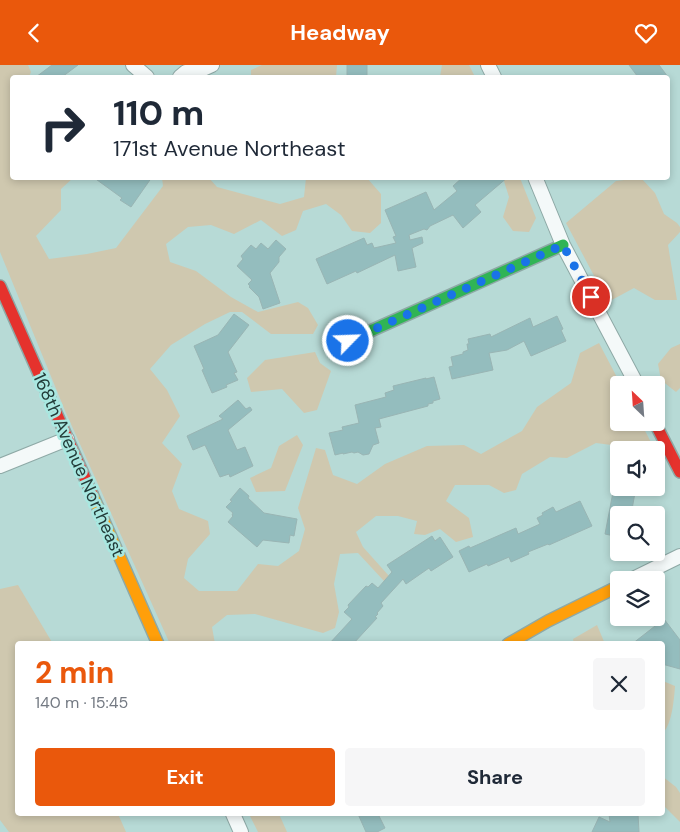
<!DOCTYPE html>
<html lang="en">
<head>
<meta charset="utf-8">
<style>
  body { margin:0; font-family:"DM Sans",sans-serif; background:#f6f6f7; color:#1f2937; height:100vh; display:flex; flex-direction:column; font-size:19px; white-space:nowrap }
  * { box-sizing:border-box; margin:0 }
  p { font-size:16px; color:#747a83 }
  .icon { flex:none; width:28px; height:28px; fill:none; stroke:currentColor; stroke-width:2; stroke-linecap:round; stroke-linejoin:round }
  .map { position:relative; flex:1; overflow:hidden }
  .panel { position:absolute; left:15px; top:576px; width:650px; height:175px; display:flex; flex-direction:column; background:#fff; border-radius:5px; box-shadow:0 2px 8px #0003 }
  .panel>* { flex:none }
  .banner { position:absolute; left:10px; top:10px; width:660px; height:105px; border-radius:5px; box-shadow:0 2px 8px #0003; background:#fff; color:#1f2937; overflow:hidden }
  .needle { width:32px; rotate:335deg }
  .buttons { position:absolute; left:610px; top:311px; display:grid; gap:10px }
  .buttons a { display:grid; place-items:center; width:55px; height:55px; border-radius:5px; background:#fff; box-shadow:0 2px 8px #0003; font-size:25px }
  .pin { position:absolute; display:grid; place-items:center; width:42px; height:42px; color:#fff; margin:-21px; border:2px solid #fff; border-radius:50%; box-shadow:0 1px 5px #0007 }
  .me { position:absolute; width:55px; margin:-28px; rotate:66deg; stroke-linejoin:round; filter:drop-shadow(0 0 4px #0008) }
  .turn { display:flex; align-items:center; gap:18px; height:105px; padding:0 20px; font-size:22px }
  .turn .icon { width:65px; height:65px; stroke-width:2.5 }
  .turn b { display:block; font-size:35px; line-height:42px }
  .round { display:grid; place-items:center; flex:none; width:52px; height:52px; border-radius:5px; background:#f6f6f7 }
  .head { display:flex; align-items:center; justify-content:space-between; height:85px; padding:0 20px }
  h1 { font-size:30px; font-weight:700; line-height:38px; color:#ea580c }
  .action { display:flex; gap:10px; margin-top:auto; padding:10px 20px }
  .action a { flex:1; height:58px; border-radius:5px; background:#ea580c; color:#fff; font-size:20px; font-weight:700; line-height:58px; text-align:center }
  .action a+a { background:#f6f6f7; color:#1f2937 }
  header { display:flex; justify-content:space-between; align-items:center; height:65px; padding:0 20px; background:#ea580c; color:#fff; font-size:22px; font-weight:700 }
  .map>svg:first-child { display:block }
</style>
</head>
<body>
<header><svg class="icon" aria-label="back" viewBox="0 0 24 24"><path d="M15 5l-7 7 7 7"/></svg>Headway<svg class="icon" aria-label="heart" viewBox="0 0 24 24"><path d="M12 20l-8-8c-3-5 5-10 8-4 3-6 11-1 8 4z"/></svg></header>
<div class="map">
<svg width="680" height="767" viewBox="0 0 680 767">
  <rect width="100%" height="100%" fill="#b7dad6"/>
  <g fill="#cfc8af">
    <polygon points="0,0 28,0 31,7 29,12 12,12 12,112 73,113 61,124 61,145 36,171 49,194 87,189 116,183 163,121 162,113 209,113 217,122 280,139 304,132 306,113 367,113 381,129 381,158 370,168 352,166 341,150 326,139 303,146 296,165 282,171 261,155 234,169 211,160 188,162 166,179 170,197 196,206 231,232 258,247 298,237 308,243 318,260 313,269 271,269 242,247 230,247 205,259 171,280 150,304 167,325 180,351 162,378 182,399 172,426 179,444 208,456 210,469 188,494 184,513 199,526 237,526 258,499 278,501 299,486 305,464 298,443 316,383 325,385 333,410 357,419 385,399 427,381 464,380 481,389 522,366 537,342 571,318 580,288 599,278 621,320 619,320 619,358 641,358 655,385 637,385 634,383 596,378 567,393 550,392 522,409 516,425 504,428 489,420 455,420 446,436 469,453 473,472 456,477 440,464 425,470 414,469 417,456 398,451 376,451 356,467 363,482 389,511 384,516 358,488 340,489 334,519 339,547 335,563 323,568 255,549 227,550 212,562 215,579 170,579 66,348 0,187"/>
    <polygon points="262,0 337,0 336,12 300,12 297,10 293,12 251,12 251,5"/>
    <polygon points="442,0 469,0 475,12 440,12"/>
    <polygon points="503,113 520,113 536,153 529,167 513,166 503,152 509,132"/>
    <polygon points="641,113 655,128 664,149 677,158 680,162 680,167 668,180 677,235 655,235 634,223 608,237 566,158 616,116"/>
    <polygon points="680,279 680,323 676,327 661,315 658,299 671,283"/>
    <polygon points="315,287 320,298 331,306 317,345 304,348 282,324 251,327 247,313 265,295"/>
    <polygon points="297,370 303,380 285,426 256,427 250,413 271,403 279,381"/>
    <polygon points="18,520 53,579 18,579 18,749 118,749 126,767 9,767 0,755 0,524"/>
    <polygon points="597,560 605,579 574,579 573,574"/>
    <path d="M663,616l12,5c-1,14 -3,37 -12,47z"/>
    <polygon points="662,711 676,722 680,728 680,757 663,740"/>
    <polygon points="249,749 279,749 287,767 258,767"/>
  </g>
  <g fill="#94bdbe" stroke="#99b5b4">
    <polygon points="52,0 78,0 62,12 36,12"/>
    <rect x="347" y="0" width="20" height="12"/>
    <polygon points="629,0 659,0 668,12 638,12"/>
    <polygon points="93,112 152,112 131,142 120,135 122,133"/>
    <polygon points="463,112 508,112 475,140 481,147 463,163 453,150 430,161 427,165 424,164 409,170 410,175 422,172 423,178 412,183 416,202 398,206 395,190 357,208 356,206 327,219 316,194 364,173 367,180 372,178 374,183 396,178 393,172 396,171 385,145 426,127 434,145 457,126 453,121"/>
    <polygon points="276,175 286,184 279,192 279,197 270,208 280,238 263,244 259,232 249,222 250,221 248,219 252,215 237,201 243,194 241,191 251,180 256,184 261,178 268,184"/>
    <polygon points="234,249 249,260 228,287 237,307 234,308 238,315 226,320 227,322 212,328 202,305 204,304 194,281 218,270"/>
    <polygon points="557,251 563,264 561,265 566,276 531,291 524,276 507,285 489,288 493,305 452,314 449,302 453,301 451,292 463,289 463,287 468,285 467,279 469,279 468,274 490,269 491,272 530,253 533,262"/>
    <polygon points="434,312 440,334 433,336 433,338 428,339 428,341 379,354 381,362 375,363 379,378 373,380 369,389 363,390 358,387 354,388 352,387 343,389 343,388 335,390 329,368 343,365 342,362 359,358 355,340 386,332 385,328 394,325 393,321 426,313 426,314"/>
    <polygon points="238,335 246,344 250,342 252,345 228,365 237,385 245,382 253,401 230,412 229,409 220,412 205,380 193,385 187,371 223,354 219,351"/>
    <polygon points="614,422 636,422 631,450 619,450 619,472 605,469"/>
    <polygon points="240,423 249,431 248,433 264,448 297,454 294,471 290,470 289,478 263,475 257,482 228,457 233,451 232,450 233,448 226,442 232,436 230,435"/>
    <polygon points="580,436 592,461 549,480 548,479 528,487 529,489 511,497 509,492 488,501 487,499 469,507 459,486 469,481 470,483 516,463 518,469 540,459 537,453 543,450 542,448 553,442 556,447"/>
    <polygon points="432,471 435,476 440,472 453,492 431,506 429,503 406,519 403,514 381,538 383,541 377,548 378,549 375,552 377,553 353,579 329,579 352,554 344,547 349,542 348,540 366,521 368,522 372,518 378,523 392,507 387,500"/>
    <polygon points="664,554 680,575 680,604 662,599 662,579 632,579"/>
    <polygon points="358,749 378,749 385,763 377,767 366,767"/>
    <polygon points="609,749 638,749 639,767 592,767 599,752 610,757"/>
  </g>
  <g fill="none" stroke-linecap="round" stroke-linejoin="round">
    <g stroke="#8ea9a6" stroke-width="16">
      <g id="street">
        <polyline points="133,0 147,12"/>
        <polyline points="488,0 494,12"/>
        <polyline points="180,12 186,7 201,5 212,0"/>
        <polyline points="535,112 563,180 637,320"/>
        <polyline points="0,401 67,374"/>
        <polyline points="631,515 680,491"/>
        <polyline points="233,749 241,767"/>
      </g>
    </g>
    <g stroke="#8ea9a6" stroke-width="14">
      <polyline id="fast" points="348,276 563,180"/>
    </g>
    <g stroke="#8ea9a6" stroke-width="14">
      <g id="slow">
        <polyline points="92,429 158,579"/>
        <polyline points="508,579 548,556 619,521"/>
      </g>
    </g>
    <g stroke="#8ea9a6" stroke-width="14">
      <g id="jam">
        <polyline points="0,221 92,429"/>
        <polyline points="655,358 680,407"/>
      </g>
    </g>
    <use href="#street" stroke="#f4f9f9" stroke-width="14"/>
    <use href="#fast" stroke="#30b455" stroke-width="11"/>
    <use href="#slow" stroke="#ff9f0a" stroke-width="11"/>
    <use href="#jam" stroke="#e5322d" stroke-width="11"/>
  </g>
  <g fill="none" stroke-linecap="round" stroke-linejoin="round">
    <polyline stroke="#1a73e8" stroke-width="9" stroke-dasharray="0 16.2" points="348,276 563,180 591,232"/>
  </g>
  <g text-anchor="middle" stroke-width="5" stroke-linejoin="round" paint-order="stroke">
    <g font-size="18" fill="#223c39" stroke="#a9e8e1">
      <text transform="translate(79 400) rotate(66)" y="6">168th Avenue Northeast</text>
    </g>
  </g>
</svg>
<div class="buttons">
<a><svg class="needle" viewBox="-14 -14 28 28"><path d="M0-13l5 13h-10z" fill="#e53935"/><path d="M0 13l5-13h-10z" fill="#747a83"/></svg></a>
<a><svg class="icon" aria-label="sound" viewBox="0 0 24 24"><path d="M4 9h4l5-4v14l-5-4H4zM17 9q2 3 0 6"/></svg></a>
<a><svg class="icon" aria-label="search" viewBox="0 0 24 24"><circle cx="10" cy="10" r="6"/><path d="M15 15l6 6"/></svg></a>
<a><svg class="icon" aria-label="layers" viewBox="0 0 24 24"><path d="M12 4l9 5-9 5-9-5zM3 14l9 5 9-5"/></svg></a>
</div>
<div class="pin" style="left:591px;top:232px;background:#d93025"><svg class="icon" aria-label="arrive" viewBox="0 0 24 24"><path d="M6 21V4h12l-3 4 3 4H6"/></svg></div>
<svg class="me" style="left:348px;top:276px" viewBox="-20 -20 40 40"><circle r="17" fill="#1a73e8" stroke="#fff" stroke-width="3"/><path d="M0-11L8 9 0 5-8 9z" fill="#fff"/></svg>
<div class="banner">
<div class="turn"><svg class="icon" aria-label="right" viewBox="0 0 24 24"><path d="M7 20v-9h11M14 6l5 5-5 5"/></svg><div><b>110 m</b>171st Avenue Northeast</div></div>
</div>
<section class="panel">
<div class="head"><div><h1>2 min</h1><p>140 m · 15:45</p></div><a class="round"><svg class="icon" aria-label="close" viewBox="0 0 24 24"><path d="M6 6l12 12M18 6L6 18"/></svg></a></div>
<div class="action"><a>Exit</a><a>Share</a></div>
</section>
</div>
</body>
</html>
